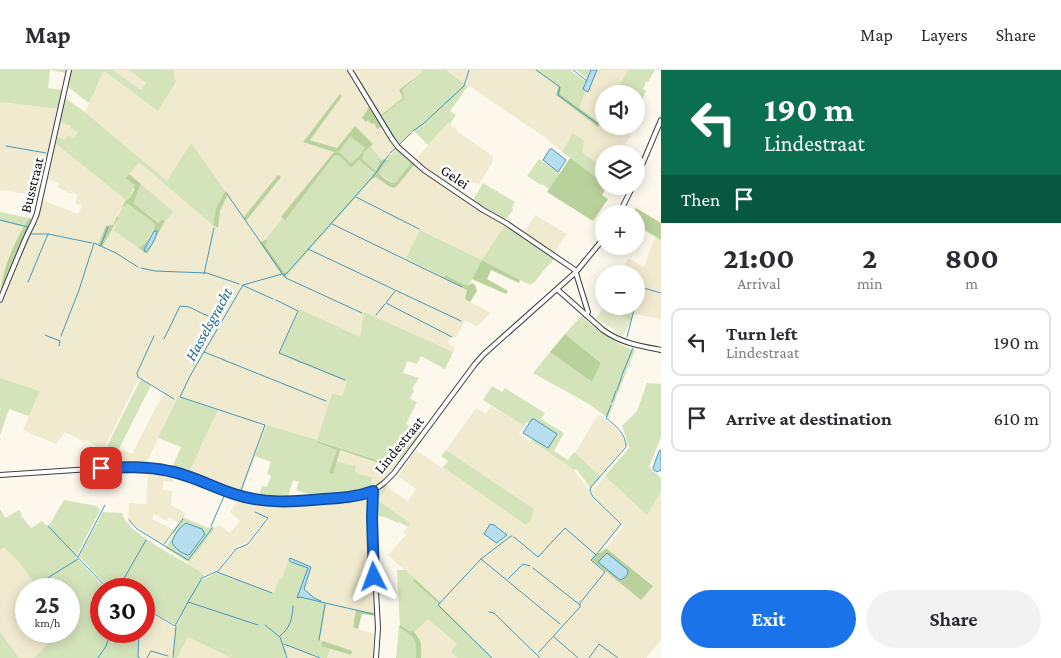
<!DOCTYPE html>
<html lang="en">
<head>
<meta charset="utf-8">
<style>
  body { margin:0; font-family:"Crimson Pro",serif; background:#f2f2f3; color:#2b2b33; height:100vh; display:flex; flex-direction:column; font-size:19px; white-space:nowrap }
  * { box-sizing:border-box; margin:0 }
  p { font-size:16px; color:#7c7c81 }
  .icon { flex:none; width:28px; height:28px; fill:none; stroke:currentColor; stroke-width:2; stroke-linecap:round; stroke-linejoin:round }
  .map { position:relative; flex:1; overflow:hidden }
  .panel { display:flex; flex-direction:column; background:#fff; width:400px }
  .panel>* { flex:none }
  .banner { background:#0b6e4f; color:#fff; overflow:hidden }
  .tools { position:absolute; left:595px; top:15px; display:grid; gap:10px }
  .tools a { display:grid; place-items:center; width:50px; height:50px; border-radius:50%; background:#fff; box-shadow:0 2px 12px #0003; font-size:25px }
  .speed { position:absolute; left:15px; top:508px; display:flex; gap:10px; font-size:25px; font-weight:700; text-align:center }
  .speed>* { display:grid; place-content:center; width:65px; height:65px; border-radius:50%; background:#fff; box-shadow:0 2px 12px #0003; line-height:1 }
  .speed small { font-size:12px; font-weight:400 }
  .speed .limit { border:8px solid #d22; background:#fff; color:#111 }
  .pin { position:absolute; display:grid; place-items:center; width:42px; height:42px; color:#fff; margin:-21px; border-radius:10px; box-shadow:0 2px 8px #0006 }
  .me { position:absolute; width:55px; margin:-28px; rotate:357deg; stroke-linejoin:round; filter:drop-shadow(0 0 4px #0008) }
  .turn { display:flex; align-items:center; gap:18px; height:105px; padding:0 20px; font-size:22px }
  .turn .icon { width:65px; height:65px; stroke-width:2.5 }
  .turn b { display:block; font-size:35px; line-height:42px }
  .then { display:flex; align-items:center; height:48px; padding:0 20px; background:#0003; gap:10px; font-size:19px }
  .eta { display:flex; justify-content:space-evenly; align-items:center; height:85px; text-align:center }
  .eta b { font-size:30px; font-weight:700; line-height:35px }
  .primary-button { display:flex; gap:10px; margin-top:auto; padding:10px 20px }
  .primary-button a { flex:1; height:58px; border-radius:30px; background:#1a73e8; color:#fff; font-size:20px; font-weight:700; line-height:58px; text-align:center }
  .primary-button a+a { background:#f2f2f3; color:#2b2b33 }
  ul { padding:0; list-style:none }
  li { display:flex; align-items:center; gap:15px; height:68px; margin:0 10px 8px; padding:0 10px; border:2px solid #e1e1e2; border-radius:10px }
  li div { flex:1 }
  li b { display:block; font-size:19px }
  li em { font-style:normal }
  header { display:flex; align-items:center; gap:30px; box-sizing:border-box; height:70px; padding:0 25px; background:#fff; border-bottom:1px solid #e1e1e2 }
  header strong { font-size:24px }
  nav { display:flex; gap:28px; margin-inline-start:auto; font-size:18px }
  main { display:flex; flex:1; min-height:0 }
  .map>svg:first-child { display:block }
</style>
</head>
<body>
<header>
<strong>Map</strong>
<nav><a>Map</a><a>Layers</a><a>Share</a></nav>
</header>
<main>
<div class="map">
<svg width="661" height="588" viewBox="0 0 661 588">
  <rect width="100%" height="100%" fill="#fdf8ec"/>
  <g fill="#f0eacf">
    <polygon points="113,0 129,0 147,13 141,20"/>
    <polygon points="173,0 349,0 360,19 358,21 369,38 368,50 383,56 398,79 387,89 384,89 382,90 370,76 373,74 355,56 337,78 310,69 342,26 340,24 303,72 334,82 282,147 283,148 261,173 284,208 287,206 376,107 390,117 394,118 397,116 415,94 434,110 471,134 505,155 482,190 421,160 406,188 468,220 465,229 491,243 477,256 465,250 456,268 451,266 448,273 455,277 453,282 364,243 360,267 279,284 347,312 342,326 332,323 317,370 267,355 241,424 188,404 218,340 178,327 146,394 114,394 121,379 132,384 164,322 140,306 95,397 94,397 93,385 96,376 87,370 85,372 65,362 56,374 23,360 40,321 0,308 0,236 29,167 28,166 38,146 42,130 78,144 82,136 75,133 78,125 73,122 71,124 57,117 59,113 48,109 55,73 126,130 113,155 110,156 102,177 112,159 147,183 165,151 174,142 129,104 138,91 218,158 220,141 227,124 191,74 167,111 85,42 104,1 158,41 176,12"/>
    <polygon points="357,0 424,0 399,20 403,28 381,45 354,2"/>
    <polygon points="446,0 535,0 558,17 557,25 598,56 604,49 604,56 619,56 631,65 625,74 644,88 636,105 636,84 604,84 604,93 601,96 582,82 574,63 562,82 547,69"/>
    <polygon points="594,0 628,0 616,21 621,24 604,24 604,48 602,47 598,52 579,38"/>
    <polygon points="0,32 59,39 40,126 0,120"/>
    <polygon points="60,52 71,56 79,62 74,69 65,70 57,67"/>
    <polygon points="448,53 457,59 457,61 491,85 493,87 493,90 491,95 479,114 476,113 475,114 467,109 458,121 415,90"/>
    <polygon points="535,145 567,164 554,183 524,163"/>
    <polygon points="0,151 23,157 9,190 2,213 1,219 0,219"/>
    <polygon points="655,166 661,170 661,249 634,244 642,218 636,215 636,204 620,204 628,188 644,197"/>
    <polygon points="491,336 524,356 519,364 566,394 574,400 589,420 592,427 621,455 600,481 596,483 593,490 606,501 653,515 606,478 624,455 608,442 595,429 591,422 605,406 646,444 661,421 661,570 647,587 647,588 493,588 440,535 441,533 388,485 406,465 403,462 411,454 378,430 388,417 408,431 416,419 398,406 416,380 442,398 443,397 462,410 534,439 446,380 476,338 486,344"/>
    <polygon points="598,345 606,350 616,359 623,368 625,372 625,375 621,382 600,406 575,383"/>
    <polygon points="340,380 381,394 383,392 384,392 391,383 401,390 383,411 370,419 372,407 357,404 355,402 356,396 336,391"/>
    <polygon points="148,401 173,405 173,412 163,411 163,420 172,421 171,435 186,443 179,453 169,447 167,451 154,444 152,449 174,460 163,474 134,455 128,449 129,433 146,434"/>
    <polygon points="365,429 369,432 370,434 369,448 375,543 356,540 353,557 374,564 373,579 375,579 374,588 327,588 330,579 350,585 320,570 327,533 315,530 303,520 311,498 274,523 216,503 236,480 249,475 268,450 267,448 248,473 238,476 231,482 218,499 210,504 204,505 188,493 215,458 219,455 230,463 240,451 230,442 238,430 256,434 275,435 308,435"/>
    <polygon points="4,476 19,492 38,519 26,519 26,561 60,561 34,588 19,588 0,562 0,480"/>
    <polygon points="144,540 176,558 173,588 140,588 138,586 140,561 144,561"/>
    <polygon points="427,548 458,575 452,582 458,588 421,588 422,576 414,562"/>
    <polygon points="188,567 231,588 177,588"/>
    <polygon points="284,575 322,588 286,588 285,585 287,584"/>
  </g>
  <g fill="#d3e3ba" fill-rule="evenodd">
    <polygon points="0,0 67,0 67,3 50,0 48,18 63,20 59,39 0,32"/>
    <polygon points="72,0 113,0 141,20 146,13 129,0 173,0 176,12 158,41 104,1 89,33 68,17"/>
    <polygon points="424,0 446,0 468,16 450,41 456,45 450,54 448,53 428,75 414,61 399,75 382,46 405,28 402,20 414,11 413,9"/>
    <polygon points="535,0 570,0 585,11 587,8 576,0 594,0 579,38 560,24 561,19"/>
    <polygon points="628,0 655,0 648,12 646,12 643,19 646,21 638,39 642,42 639,49 636,47 636,24 621,24 616,21"/>
    <polygon points="65,28 85,42 167,111 191,73 225,121 216,138 213,155 139,92 127,107 132,112 134,117 129,129 126,130 55,73 57,67 65,70 67,66 70,66 74,68 78,62 70,58 71,56 60,52"/>
    <polygon points="573,63 584,71 582,82 601,96 604,93 604,113 562,82"/>
    <polygon points="350,65 365,78 359,86 351,93 338,82"/>
    <polygon points="370,76 382,90 376,101 362,89 364,82"/>
    <polygon points="398,79 412,92 396,112 393,113 380,105 379,103 384,94 389,90 387,89"/>
    <polygon points="337,85 342,88 351,98 359,90 374,104 371,108 373,109 287,206 265,175 268,171 266,168 283,148 285,149 334,86"/>
    <polygon points="539,89 560,104 549,119 542,114 541,115 527,106"/>
    <polygon points="483,113 515,132 512,137 513,140 505,150 473,130"/>
    <path d="M141,114l33,28 -9,9 -3,-2 -2,4 -27,-20c4,-7 4,-13 8,-19z"/>
    <polygon points="127,132 155,154 155,157 144,176 139,178 113,160 119,147 118,146 122,138 124,138"/>
    <polygon points="0,142 29,148 23,157 0,151"/>
    <polygon points="505,155 555,188 544,200 534,213 532,213 531,215 520,210 482,190 468,217 445,205 443,207 406,188 420,160 482,190"/>
    <polygon points="636,215 642,218 631,251 606,237 636,236"/>
    <path d="M299,239l61,28 4,-25 89,40 -8,17 -24,-13 -4,8 -10,-3 -4,12 16,5 -7,11 2,1 -4,9 7,3 -11,22 16,9 -21,27 -10,-7 -7,9 -65,-21 -1,2 19,7 -4,23 3,-12 20,5 -1,6 3,1v1l14,3c-1,3 -1,10 -2,12 -6,7 -51,9 -61,10v-5l-13,-4 3,-8 -6,-2 -6,20 -29,-2 4,-12 5,1 4,-11 -4,-2 4,-12 -16,-6 12,-31 50,15 15,-47 10,3 5,-14 -68,-28z"/>
    <path d="M581,246c18,15 31,27 54,34l-27,68 -19,-14 -56,-31 17,-21 42,30 9,-19 -36,-29z"/>
    <polygon points="0,308 40,321 29,346 9,339 0,365"/>
    <polygon points="141,309 151,315 111,395 97,396"/>
    <polygon points="647,313 661,314 661,367 649,397 661,408 661,421 647,445 605,406 629,378 622,356 637,341"/>
    <polygon points="492,316 502,322 505,318 545,343 541,349 564,363 554,381 568,390 574,382 601,407 589,421 590,418 585,410 576,399 574,400 566,394 531,371 532,369 547,378 532,349 529,354 527,352 524,356 483,330"/>
    <polygon points="178,327 218,340 188,404 172,398 181,377 158,368"/>
    <polygon points="446,380 534,439 531,450 526,455 443,397 448,391 441,386"/>
    <polygon points="386,416 388,417 378,430 411,454 408,457 399,452 398,453 385,447 373,446 378,422"/>
    <polygon points="64,430 97,436 100,440 76,487 106,519 101,519 101,561 140,561 138,586 140,588 34,588 60,561 69,561 69,519 38,519 19,492 4,477 0,480 0,439 5,448 19,440 22,445 21,446 31,458 42,451 48,457"/>
    <path d="M103,442l19,1c3,19 59,46 76,57l6,5 -3,6 15,-8 58,20 5,-14h3l7,-20 22,9 -8,22 12,10 12,3 -7,37 3,1 -1,5 8,3 -3,9h-5l-37,-13 2,9 -2,1 1,3h-55l-43,-21 -11,21h-4l3,-30 7,-15 -7,12 -32,-17v-19h-35l-30,-33z"/>
    <path d="M183,447l25,11 4,-2 3,2 -25,34h-2l-23,-14 9,-14 -2,-2zM186,453l16,6 1,9 -13,16z"/>
    <polygon points="397,500 405,500 414,508 413,511 440,535 493,588 458,588 451,582 457,574 428,549 414,562 412,560 411,562 400,555"/>
    <path d="M399,557c16,11 18,11 17,31h-20z"/>
    <polygon points="0,562 19,588 0,588"/>
  </g>
  <g fill="#b9d29b" fill-rule="evenodd">
    <polygon points="413,9 414,10 402,20 405,28 382,46 381,45 403,28 399,20"/>
    <polygon points="558,17 561,19 560,24 598,52 602,47 604,48 598,57 556,25"/>
    <polygon points="360,19 383,56 377,59 374,53 371,54 368,50 366,52 362,48 369,37 358,20"/>
    <path d="M340,24l2,2 -32,44 27,8 18,-22 18,18 -9,8 -2,7 14,12 4,-10 4,-2 5,1 -1,2 -4,2 -5,9c2,4 9,8 14,10l3,-1 16,-20 3,2 -18,22 -3,2 -4,-1 -14,-10 -3,2 -2,-1 3,-5 -15,-13 -8,8 -9,-10 -5,-3 -3,1 -49,64 -4,-3 53,-65 -31,-10zM350,66l15,12 -6,8 -8,7 -12,-11z"/>
    <polygon points="570,88 604,113 602,119 605,120 602,125 608,129 593,151 547,122"/>
    <path d="M129,104l12,10c-4,6 -4,13 -8,19l26,20 3,-4 3,2 -18,33 -8,-6c7,-3 16,-16 16,-24l-28,-21 -4,5 -1,-1 4,-7 3,-1 5,-9v-5l-8,-7z"/>
    <polygon points="278,105 281,107 246,151 243,148"/>
    <polygon points="225,121 228,124 220,141 218,158 213,155 216,138"/>
    <polygon points="636,138 661,153 661,170 636,155 636,144 632,144"/>
    <polygon points="117,146 119,147 102,177 98,175 106,156 113,155"/>
    <path d="M29,148l5,2 -9,15 5,2 -22,48 -3,-1 -2,6 -2,-1c2,-22 16,-52 28,-71z"/>
    <polygon points="266,169 268,171 265,175 287,206 284,208 260,173"/>
    <polygon points="482,190 520,210 519,213 491,200 487,209 508,221 506,224 472,209"/>
    <polygon points="445,205 467,216 472,213 475,215 477,221 470,232 465,229 467,220 443,207"/>
    <polygon points="565,264 601,293 592,312 550,282"/>
    <polygon points="318,371 383,392 382,394 340,380 333,404 329,403 337,380 318,373"/>
    <polygon points="606,478 653,516 641,530 592,490 595,484 602,482"/>
    <polygon points="414,508 441,533 440,535 413,511"/>
    <polygon points="356,540 375,543 375,546 362,544 358,559 353,557"/>
    <path d="M400,555l11,7 1,-2c10,10 10,15 9,28h-5c1,-20 -1,-20 -17,-31z"/>
    <polygon points="323,571 352,581 351,585 321,576"/>
  </g>
  <polygon fill="#e3ebcb" points="604,236 631,251 622,267 616,263 617,261 596,249"/>
  <g fill="#b6deee" stroke="#4698bd">
    <polygon points="591,0 597,0 588,22 583,19"/>
    <polygon points="550,79 552,79 566,90 558,102 543,90"/>
    <path d="M154,161h3c-1,7 -6,17 -12,21l-1,-2z"/>
    <polygon points="532,349 534,349 557,364 548,378 523,363"/>
    <polygon points="661,380 661,400 657,402 654,400 653,398 659,381"/>
    <path d="M186,453l16,6 3,5 -15,20 -2,1c-6,-1 -13,-7 -16,-12 1,-7 8,-16 14,-20z"/>
    <polygon points="490,454 494,455 507,465 497,473 495,472 484,464"/>
    <path d="M607,483l21,17c0,6 -3,8 -8,10l-22,-18z"/>
    <polygon points="290,488 311,497 304,519 314,528 321,531 321,532 300,527 297,528 308,498 291,492 289,490"/>
  </g>
  <g fill="none" stroke-linecap="round" stroke-linejoin="round">
    <g stroke="#4698bd" stroke-width="1">
      <polyline points="353,0 399,75"/>
      <polyline points="536,0 560,17 558,25 598,54"/>
      <polyline points="573,0 587,11"/>
      <polyline points="413,61 424,53 464,16 469,0"/>
      <polyline points="399,75 411,63"/>
      <polyline points="6,76 46,83"/>
      <polyline points="390,83 396,78"/>
      <polyline points="227,124 282,203"/>
      <polyline points="356,127 419,159"/>
      <polyline points="0,150 28,157 25,163"/>
      <polyline points="332,154 462,217"/>
      <polyline points="31,162 39,145"/>
      <polyline points="30,164 48,164"/>
      <polyline points="101,175 108,157"/>
      <polyline points="308,179 461,251"/>
      <polyline points="141,198 155,201 207,203 239,214"/>
      <polyline points="204,204 214,158"/>
      <polyline points="284,205 286,208 362,243"/>
      <polyline points="28,212 48,164 92,173"/>
      <polyline points="242,215 273,229"/>
      <polyline points="395,221 386,233 452,267"/>
      <polyline points="276,230 298,241 279,283 345,310"/>
      <polyline points="636,232 640,217 661,223"/>
      <polyline points="376,245 385,234"/>
      <polyline points="45,265 60,271 59,276"/>
      <polyline points="61,266 79,220 94,173 116,183 138,197"/>
      <polyline points="154,266 137,303 138,307 174,329"/>
      <polyline points="627,267 635,236"/>
      <polyline points="164,269 180,236 189,237 218,251"/>
      <polyline points="204,282 326,331"/>
      <polyline points="622,305 633,278"/>
      <polyline points="617,320 622,306"/>
      <polyline points="612,332 616,321"/>
      <polyline points="228,419 240,423 265,355 180,327 190,306 243,215 282,204 284,205 287,203 376,103 384,91 389,85"/>
      <polyline points="129,450 137,459 188,490 210,461 212,458"/>
      <polyline points="48,456 108,519"/>
      <polyline points="211,456 225,424"/>
      <path d="M514,467l24,20 27,-29 31,27 25,-31 -28,-27 -3,-6 1,-4 35,-40c0,-13 -10,-21 -20,-29l5,-13"/>
      <polyline points="164,474 183,449"/>
      <polyline points="78,487 105,435"/>
      <polyline points="481,489 560,554"/>
      <polyline points="533,498 580,535"/>
      <polyline points="217,502 272,523"/>
      <polyline points="508,509 523,494 530,496"/>
      <polyline points="38,514 78,489"/>
      <polyline points="118,519 146,470"/>
      <polyline points="188,532 258,555"/>
      <polyline points="321,532 373,544"/>
      <polyline points="144,538 175,556 188,532 202,508 218,501 236,479 248,474 268,448 255,442"/>
      <polyline points="489,542 494,543 540,588"/>
      <polyline points="265,555 280,567 287,588"/>
      <polyline points="139,561 138,587 140,588"/>
      <path d="M280,566c11,-9 12,-17 13,-30"/>
      <polyline points="554,567 578,588"/>
      <polyline points="319,570 325,534"/>
      <polyline points="284,574 320,588"/>
      <polyline points="539,582 580,537 580,533 605,502 591,490 595,486"/>
      <polyline points="173,587 176,556"/>
      <polyline points="98,588 106,576 111,561"/>
      <polyline points="147,588 151,581 168,586"/>
      <polyline points="492,588 438,535 481,489 511,466 512,466"/>
      <polyline points="589,588 599,574 618,588"/>
    </g>
    <g stroke="#3e3e3e" stroke-width="6">
      <g id="minor">
        <polyline points="350,0 392,69 398,77 424,100 483,140 506,153 575,200 588,242 586,245"/>
        <polyline points="636,109 661,50"/>
        <polyline points="619,144 633,116"/>
        <path d="M558,220l45,40c18,13 37,16 58,20"/>
        <path d="M0,230c8,-20 16,-39 24,-58 4,-10 10,-19 13,-29l32,-143"/>
        <polyline points="0,405 136,396 158,398 171,401 244,427 256,430 288,432 358,426 373,421 384,413 394,403 475,294 484,284 576,202 604,168"/>
        <polyline points="373,421 372,448 378,558 376,588"/>
      </g>
    </g>
    <use href="#minor" stroke="#fff" stroke-width="4"/>
  </g>
  <g fill="none" stroke-linecap="round" stroke-linejoin="round">
    <g stroke="#114b97" stroke-width="12">
      <path id="route" d="M101,398c23,-1 45,-2 68,3 22,4 43,16 65,23 30,10 59,8 90,5 17,-1 33,-2 49,-8l-1,27 2,59"/>
    </g>
    <use href="#route" stroke="#1a73e8" stroke-width="9"/>
  </g>
  <g text-anchor="middle" stroke-width="5" stroke-linejoin="round" paint-order="stroke">
    <g font-size="15" fill="#0b0b0b" stroke="#fff">
      <text transform="translate(455 107) rotate(34)" y="5">Gelei</text>
      <text transform="translate(32 115) rotate(-76)" y="5">Busstraat</text>
      <text transform="translate(399 375) rotate(-51)" y="5">Lindestraat</text>
    </g>
    <g font-size="16" font-style="italic" fill="#24698e" stroke="#fff">
      <text transform="translate(208 254) rotate(-61)" y="6">Hasselsgracht</text>
    </g>
  </g>
</svg>
<div class="tools">
<a><svg class="icon" aria-label="sound" viewBox="0 0 24 24"><path d="M4 9h4l5-4v14l-5-4H4zM17 9q2 3 0 6"/></svg></a>
<a><svg class="icon" aria-label="layers" viewBox="0 0 24 24"><path d="M12 4l9 5-9 5-9-5zM3 14l9 5 9-5"/></svg></a>
<a>+</a>
<a>−</a>
</div>
<div class="speed"><div>25<small>km/h</small></div><div class="limit">30</div></div>
<div class="pin" style="left:101px;top:398px;background:#d93025"><svg class="icon" aria-label="arrive" viewBox="0 0 24 24"><path d="M6 21V4h12l-3 4 3 4H6"/></svg></div>
<svg class="me" style="left:374px;top:507px" viewBox="-20 -20 40 40"><path d="M0-17L14 15 0 8-14 15z" fill="#1a73e8" stroke="#fff" stroke-width="4"/></svg>
</div>
<section class="panel">
<div class="banner">
<div class="turn"><svg class="icon" aria-label="left" viewBox="0 0 24 24"><path d="M17 20v-9H6M10 6l-5 5 5 5"/></svg><div><b>190 m</b>Lindestraat</div></div>
<div class="then">Then<svg class="icon" aria-label="arrive" viewBox="0 0 24 24"><path d="M6 21V4h12l-3 4 3 4H6"/></svg></div>
</div>
<div class="eta">
<div><b>21:00</b><p>Arrival</p></div>
<div><b>2</b><p>min</p></div>
<div><b>800</b><p>m</p></div>
</div>
<ul>
<li><svg class="icon" aria-label="left" viewBox="0 0 24 24"><path d="M17 20v-9H6M10 6l-5 5 5 5"/></svg><div><b>Turn left</b><p>Lindestraat</p></div><em>190 m</em></li>
<li><svg class="icon" aria-label="arrive" viewBox="0 0 24 24"><path d="M6 21V4h12l-3 4 3 4H6"/></svg><div><b>Arrive at destination</b></div><em>610 m</em></li>
</ul>
<div class="primary-button"><a>Exit</a><a>Share</a></div>
</section>
</main>
</body>
</html>
